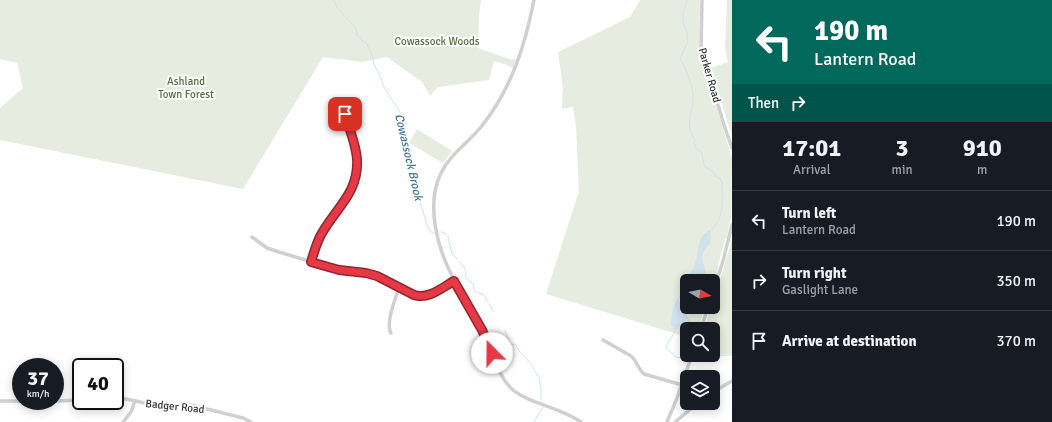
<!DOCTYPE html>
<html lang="en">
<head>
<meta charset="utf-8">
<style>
  body { margin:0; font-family:Signika,sans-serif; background:#242831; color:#f1f3f6; height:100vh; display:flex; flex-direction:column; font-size:15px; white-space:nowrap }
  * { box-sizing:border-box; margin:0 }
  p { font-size:13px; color:#9ea1a6 }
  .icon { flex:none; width:22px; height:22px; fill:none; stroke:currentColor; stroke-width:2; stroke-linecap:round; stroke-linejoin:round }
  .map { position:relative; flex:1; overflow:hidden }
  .drawer { display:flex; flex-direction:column; background:#171b24; width:320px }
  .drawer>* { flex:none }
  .guide { background:#00695c; color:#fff; overflow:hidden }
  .needle { width:26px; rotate:99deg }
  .buttons { position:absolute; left:680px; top:274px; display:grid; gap:8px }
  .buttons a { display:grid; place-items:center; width:40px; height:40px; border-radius:6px; background:#171b24; box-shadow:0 2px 10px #0003; font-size:20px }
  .speed { position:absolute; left:12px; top:358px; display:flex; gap:8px; font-size:20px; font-weight:700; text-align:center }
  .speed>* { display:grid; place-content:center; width:52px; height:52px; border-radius:50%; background:#171b24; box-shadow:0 2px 10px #0003; line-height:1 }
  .speed small { font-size:10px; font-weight:400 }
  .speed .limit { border:2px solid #111; border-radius:6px; background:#fff; color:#111 }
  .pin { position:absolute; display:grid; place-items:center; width:34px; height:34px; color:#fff; margin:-17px; border-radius:8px; box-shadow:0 2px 6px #0006 }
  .me { position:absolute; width:44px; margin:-22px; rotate:338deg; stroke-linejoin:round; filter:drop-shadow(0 0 3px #0008) }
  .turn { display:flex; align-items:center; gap:14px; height:84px; padding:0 16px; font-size:18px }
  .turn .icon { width:52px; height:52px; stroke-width:2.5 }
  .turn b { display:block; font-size:28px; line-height:34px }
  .then { display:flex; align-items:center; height:38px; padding:0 16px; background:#0003; gap:8px; font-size:15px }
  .eta { display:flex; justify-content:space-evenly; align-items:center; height:68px; text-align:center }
  .eta b { font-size:24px; font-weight:800; line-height:28px }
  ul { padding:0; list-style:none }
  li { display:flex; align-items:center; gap:12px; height:60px; padding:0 16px; border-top:1px solid #363941 }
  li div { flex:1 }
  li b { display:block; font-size:15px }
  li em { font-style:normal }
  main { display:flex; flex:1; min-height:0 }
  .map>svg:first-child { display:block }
</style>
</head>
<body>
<main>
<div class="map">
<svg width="732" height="422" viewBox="0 0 732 422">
  <rect width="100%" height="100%" fill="#fff"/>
  <g fill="#e6ecdf">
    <polygon points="0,0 481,0 479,15 478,48 512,60 516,59 513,69 510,66 494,61 489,80 438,87 430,96 422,82 387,57 362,62 323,57 243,189 0,140 0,108 23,88 17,63 0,59"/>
    <polygon points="640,0 700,0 699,47 732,159 731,217 727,237 725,239 718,265 719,266 713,285 713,281 687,281 687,307 705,307 698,329 687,329 687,337 546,294 579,191 576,126 573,107 562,109 563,88 558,52 630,17"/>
    <polygon points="727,0 732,0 732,136 711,68 728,62 725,47"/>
    <polygon points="417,129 452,151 443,163 409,143"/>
    <path d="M732,239v115c-14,-1 -25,5 -38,4l1,-3h18v-26h-9l7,-22h2v-4z"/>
  </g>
  <g fill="#cfe2ee">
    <path d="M711,230l-1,13c-4,5 -8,9 -8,17 0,3 3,6 3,9 3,9 -7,12 -14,12l-1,-5c1,-4 4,-8 5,-12 4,-12 2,-30 16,-34z"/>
    <polygon points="678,299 691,323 690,326 681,326 675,330 671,325 672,314 675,303"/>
  </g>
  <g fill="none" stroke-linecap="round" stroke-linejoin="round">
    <g stroke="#cfe2ee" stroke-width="1">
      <polyline points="334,0 337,8 356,28 357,35 362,41 366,42 373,58 374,64 382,81 384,87 401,114 404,142 415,186 428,227 431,232 434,233"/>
      <path d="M687,0l-4,14v8l4,10 1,9 -8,18c6,10 15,30 13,42 -2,17 -8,21 2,39l-1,3 2,5 6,5 2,13 7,4 7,8h2l2,4c0,15 3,37 -11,48"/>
      <polyline points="441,232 446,234"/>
      <polyline points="448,236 452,254 457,259"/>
      <path d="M459,262c7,4 6,9 7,16l7,6 1,7 10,4 4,7"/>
      <polyline points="678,299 682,291 687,287"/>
      <polyline points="489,304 493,311"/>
      <path d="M505,330l5,14 6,1c3,8 9,11 14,18 5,5 2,7 9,13 1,8 3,15 2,23"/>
      <path d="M675,330c-2,7 -8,12 -9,18l10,9 12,2"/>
      <path d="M693,359c14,1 26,-5 39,-4"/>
      <polyline points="534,422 543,407"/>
    </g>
    <g stroke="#d0d0d0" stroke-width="3.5">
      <path d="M534,0c-9,46 -23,90 -53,127 -13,16 -31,27 -40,46 -16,33 -3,77 13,107 9,18 21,35 30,53 9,19 13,43 29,57 17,14 47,17 68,32"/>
      <polyline points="702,0 701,48 724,125 732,148"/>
      <polyline points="252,237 267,248 279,252 339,270 377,276 417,296 427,295 454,281"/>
      <polyline points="311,261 321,235 348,196 356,176 356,154 345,114"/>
      <polyline points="713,292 723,261 732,225"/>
      <polyline points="701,329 708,307"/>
      <path d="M391,333c-6,-10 5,-35 8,-46"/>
      <path d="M603,340l28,16c6,5 7,13 13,18l38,11"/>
      <polyline points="713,392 732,381"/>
      <polyline points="115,398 126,399 159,406 191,405 243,418 251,422"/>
      <polyline points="0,401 43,401"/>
      <polyline points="55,401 81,400"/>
      <polyline points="123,422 131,412 135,401"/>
      <polyline points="667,422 677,398 692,355"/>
      <polyline points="675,422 698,403"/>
    </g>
  </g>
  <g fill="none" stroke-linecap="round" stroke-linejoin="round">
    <g stroke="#96252e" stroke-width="10">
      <path id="route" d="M345,114c4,15 11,30 12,45 2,33 -20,48 -35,74 -5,8 -8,19 -11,29l28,8 27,3 11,3 37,19c14,5 29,-8 40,-14l28,49 10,23"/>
    </g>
    <use href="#route" stroke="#e63946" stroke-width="7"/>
  </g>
  <g text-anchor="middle" stroke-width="4" stroke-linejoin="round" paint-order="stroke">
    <g font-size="11" fill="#56703f" stroke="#fff">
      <text x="437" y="45">Cowassock Woods</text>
      <text x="186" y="85">Ashland<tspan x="186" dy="13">Town Forest</tspan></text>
    </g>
    <g font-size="11" fill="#333" stroke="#fff">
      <text transform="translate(710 75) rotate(74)" y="4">Parker Road</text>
      <text transform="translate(175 406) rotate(6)" y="4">Badger Road</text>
    </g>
    <g font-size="12" font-style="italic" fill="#3f7597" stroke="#fff">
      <text transform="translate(409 157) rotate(77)" y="4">Cowassock Brook</text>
    </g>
  </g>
</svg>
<div class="buttons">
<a><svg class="needle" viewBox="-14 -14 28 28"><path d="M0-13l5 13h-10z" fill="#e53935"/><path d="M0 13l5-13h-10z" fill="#9ea1a6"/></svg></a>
<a><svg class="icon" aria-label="search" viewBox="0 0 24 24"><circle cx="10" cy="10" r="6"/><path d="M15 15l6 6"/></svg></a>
<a><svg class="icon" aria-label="layers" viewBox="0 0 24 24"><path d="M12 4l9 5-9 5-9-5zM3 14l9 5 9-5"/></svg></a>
</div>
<div class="speed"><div>37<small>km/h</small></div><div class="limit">40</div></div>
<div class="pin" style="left:345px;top:114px;background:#d93025"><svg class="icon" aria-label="arrive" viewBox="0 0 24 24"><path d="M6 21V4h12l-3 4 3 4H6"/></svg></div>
<svg class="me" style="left:492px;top:353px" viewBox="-20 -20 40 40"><circle r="19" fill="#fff"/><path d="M0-13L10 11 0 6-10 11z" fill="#e63946"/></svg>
</div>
<section class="drawer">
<div class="guide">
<div class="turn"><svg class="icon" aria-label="left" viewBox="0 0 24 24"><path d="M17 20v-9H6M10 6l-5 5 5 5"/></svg><div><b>190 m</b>Lantern Road</div></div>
<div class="then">Then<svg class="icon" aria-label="right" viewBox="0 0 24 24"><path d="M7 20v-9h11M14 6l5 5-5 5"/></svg></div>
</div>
<div class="eta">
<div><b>17:01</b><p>Arrival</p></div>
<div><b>3</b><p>min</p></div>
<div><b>910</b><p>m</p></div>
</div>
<ul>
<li><svg class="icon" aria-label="left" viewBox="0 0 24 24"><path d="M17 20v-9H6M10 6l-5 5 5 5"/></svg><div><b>Turn left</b><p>Lantern Road</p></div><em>190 m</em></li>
<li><svg class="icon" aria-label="right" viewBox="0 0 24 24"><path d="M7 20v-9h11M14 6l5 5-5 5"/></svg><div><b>Turn right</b><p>Gaslight Lane</p></div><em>350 m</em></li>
<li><svg class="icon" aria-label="arrive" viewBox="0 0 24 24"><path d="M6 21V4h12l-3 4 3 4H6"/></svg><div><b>Arrive at destination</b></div><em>370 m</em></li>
</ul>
</section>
</main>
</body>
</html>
